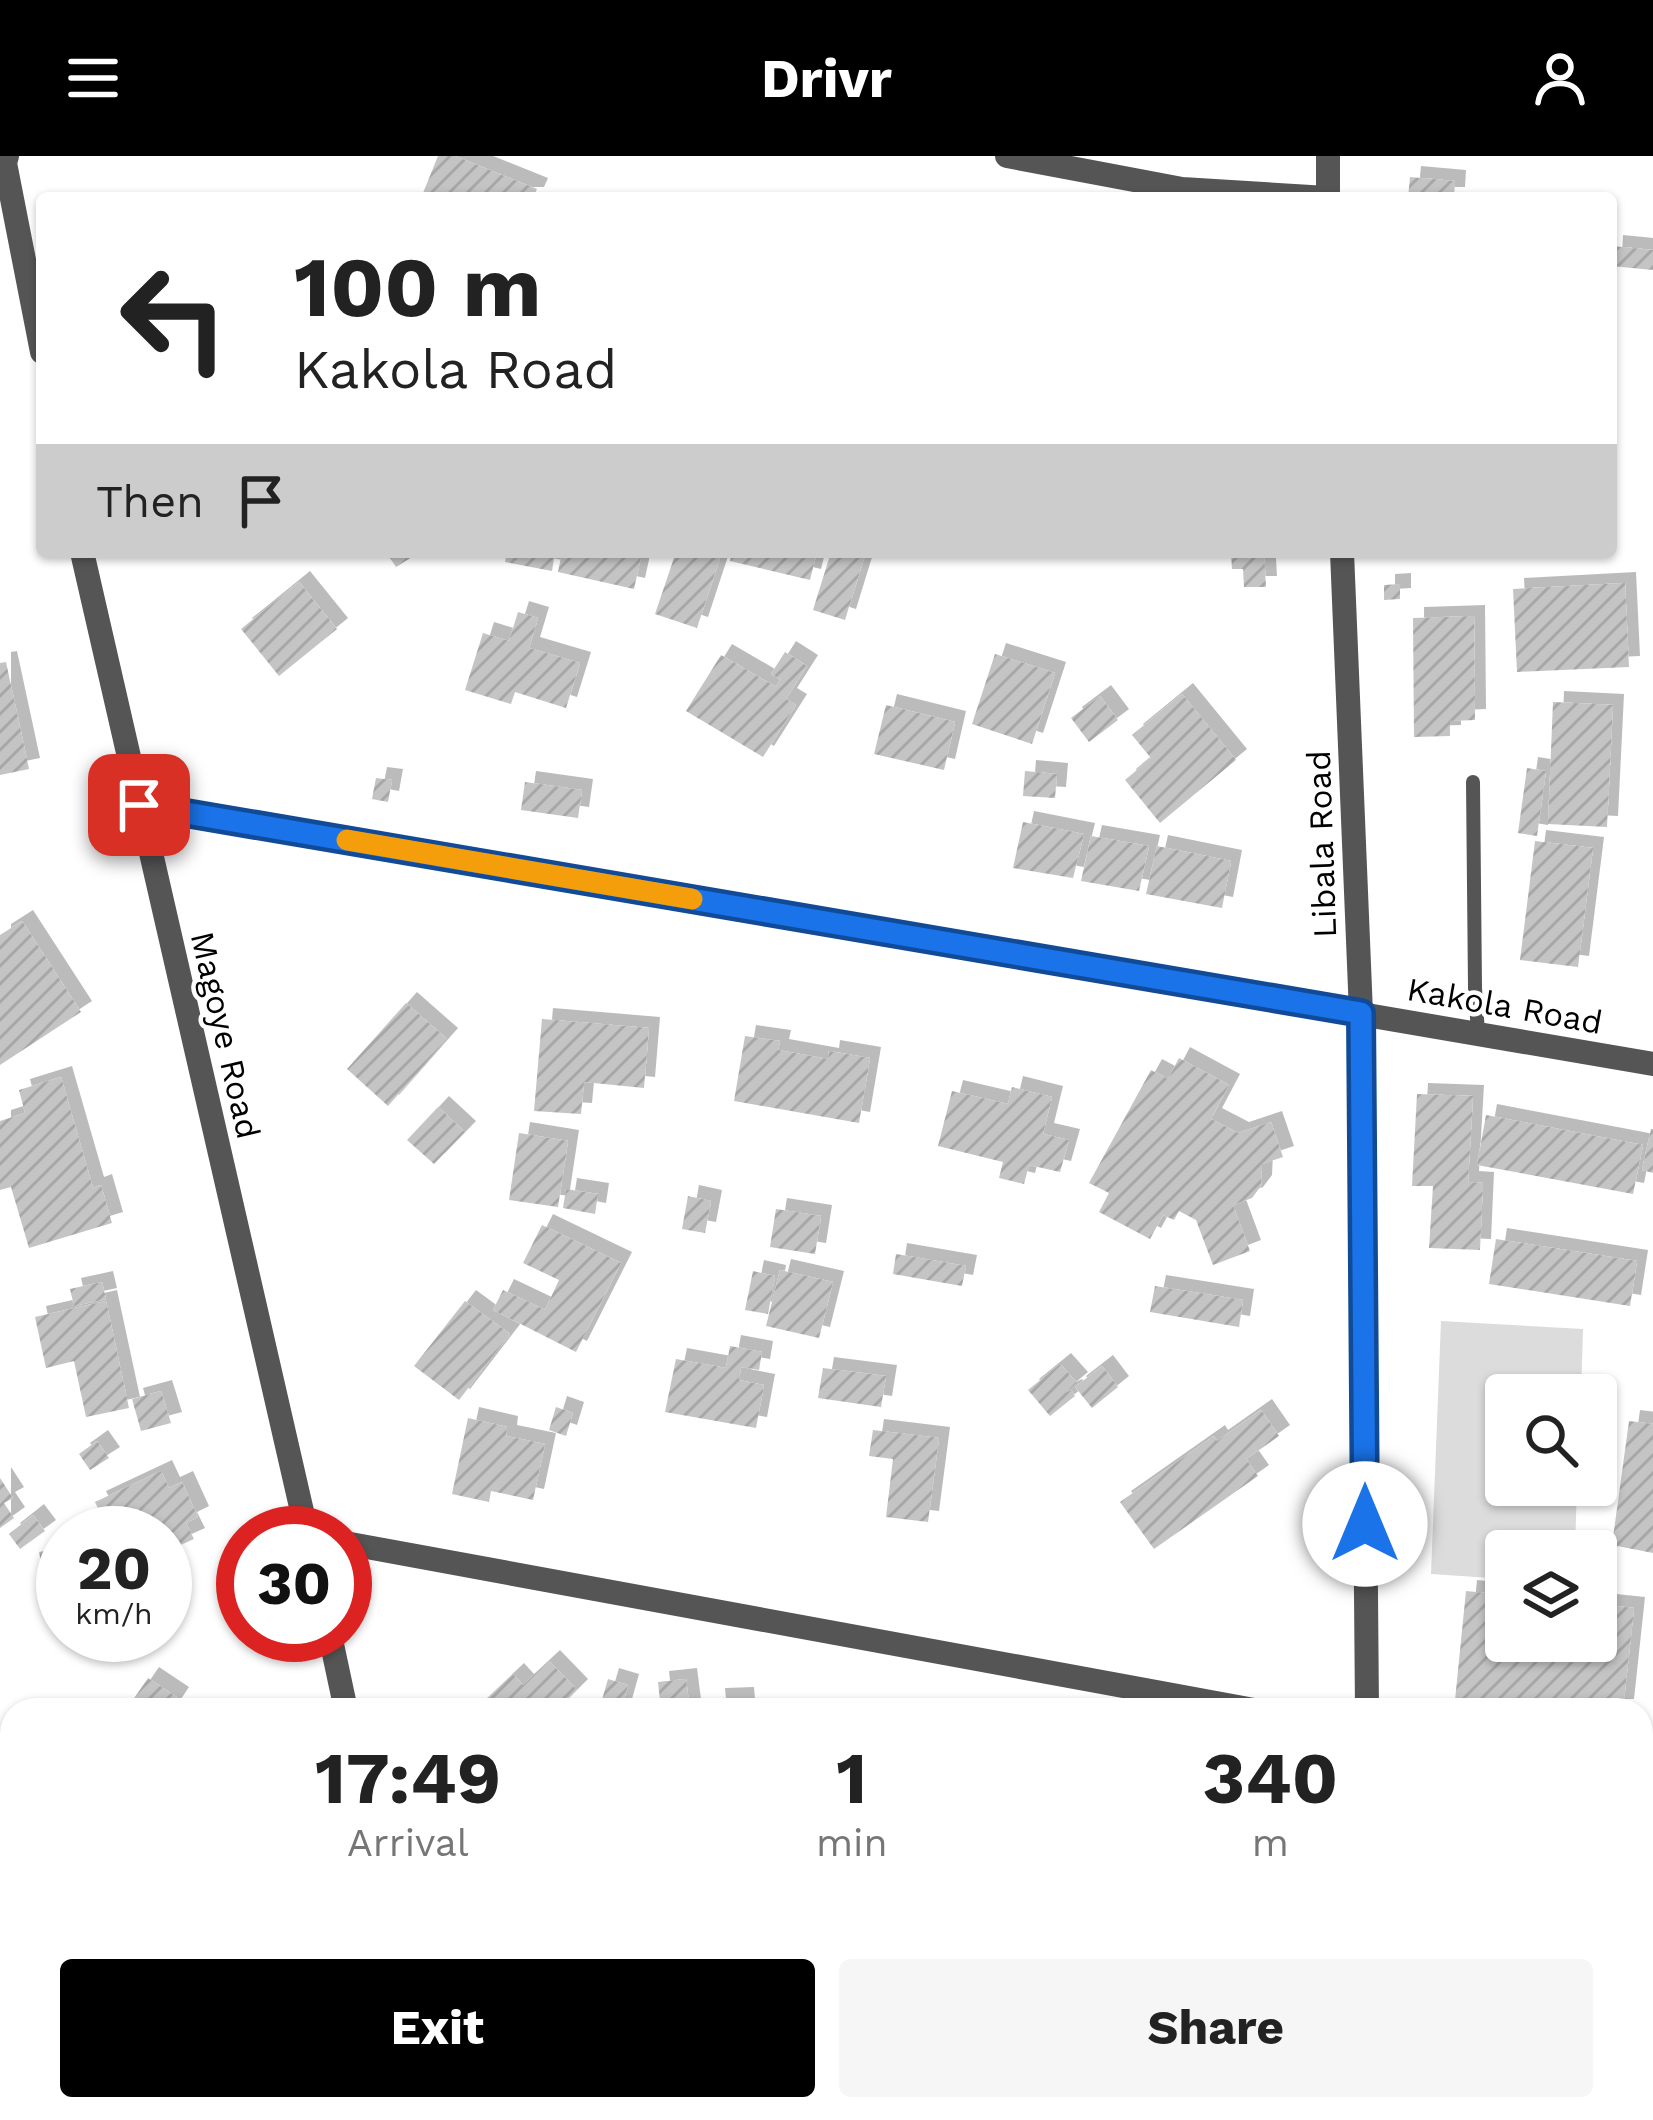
<!DOCTYPE html>
<html lang="en">
<head>
<meta charset="utf-8">
<style>
  body { margin:0; font-family:"Work Sans",sans-serif; background:#f6f6f6; color:#222; height:100vh; display:flex; flex-direction:column; font-size:45px; white-space:nowrap }
  * { box-sizing:border-box; margin:0 }
  p { font-size:39px; color:#767676 }
  .icon { flex:none; width:66px; height:66px; fill:none; stroke:currentColor; stroke-width:2; stroke-linecap:round; stroke-linejoin:round }
  .map { position:relative; flex:1; overflow:hidden }
  .panel { position:absolute; left:0px; top:1542px; width:1653px; height:423px; display:flex; flex-direction:column; background:#fff; border-radius:36px 36px 0 0; box-shadow:0 3px 9px #0004 }
  .panel>* { flex:none }
  .banner { position:absolute; left:36px; top:36px; width:1581px; height:366px; border-radius:12px; box-shadow:0 3px 9px #0004; background:#fff; color:#222; overflow:hidden }
  .controls { position:absolute; left:1485px; top:1218px; display:grid; gap:24px }
  .controls a { display:grid; place-items:center; width:132px; height:132px; border-radius:12px; background:#fff; box-shadow:0 3px 9px #0004; font-size:60px }
  .speed { position:absolute; left:36px; top:1350px; display:flex; gap:24px; font-size:60px; font-weight:700; text-align:center }
  .speed>* { display:grid; place-content:center; width:156px; height:156px; border-radius:50%; background:#fff; box-shadow:0 3px 9px #0004; line-height:1 }
  .speed small { font-size:30px; font-weight:400 }
  .speed .limit { border:18px solid #d22; background:#fff; color:#111 }
  .pin { position:absolute; display:grid; place-items:center; width:102px; height:102px; color:#fff; margin:-51px; border-radius:24px; box-shadow:0 6px 18px #0006 }
  .me { position:absolute; width:132px; margin:-66px; rotate:0deg; stroke-linejoin:round; filter:drop-shadow(0 0 9px #0008) }
  .turn { display:flex; align-items:center; gap:42px; height:252px; padding:0 60px; font-size:54px }
  .turn .icon { width:156px; height:156px; stroke-width:2.5 }
  .turn b { display:block; font-size:84px; line-height:102px }
  .then { display:flex; align-items:center; height:114px; padding:0 60px; background:#0003; gap:24px; font-size:45px }
  .eta { display:flex; justify-content:space-evenly; align-items:center; height:204px; text-align:center }
  .eta b { font-size:72px; font-weight:700; line-height:84px }
  .action { display:flex; gap:24px; margin-top:auto; padding:24px 60px }
  .action a { flex:1; height:138px; border-radius:12px; background:#000; color:#fff; font-size:48px; font-weight:700; line-height:138px; text-align:center }
  .action a+a { background:#f6f6f6; color:#222 }
  header { display:flex; justify-content:space-between; align-items:center; height:156px; padding:0 60px; background:#000; color:#fff; font-size:54px; font-weight:700 }
  .map>svg:first-child { display:block }
</style>
</head>
<body>
<header><svg class="icon" aria-label="menu" viewBox="0 0 24 24"><path d="M4 6h16M4 12h16M4 18h16"/></svg>Drivr<svg class="icon" aria-label="person" viewBox="0 0 24 24"><circle cx="12" cy="8" r="4"/><path d="M4 21q1-7 8-7t8 7"/></svg></header>
<div class="map">
<svg width="1653" height="1964" viewBox="0 0 1653 1964">
  <defs>
    <pattern id="building-hatch" width="6" height="6" patternUnits="userSpaceOnUse" patternTransform="scale(3)"><rect width="6" height="6" fill="#c4c4c4"/><path d="M-1 1l2-2M0 6l6-6M5 7l2-2" fill="none" stroke="#a7a7a7"/></pattern>
    <filter id="shadow"><feDropShadow dx="11" dy="-11" stdDeviation="0" flood-color="#0004"/></filter>
  </defs>
  <rect width="100%" height="100%" fill="#fff"/>
  <g fill="#dcdcdc">
    <polygon points="1441,1165 1583,1173 1581,1239 1506,1239 1506,1329 1577,1329 1575,1395 1506,1395 1506,1423 1431,1418"/>
    <polygon points="1641,1684 1653,1685 1653,1858 1641,1857"/>
  </g>
  <g fill="url(#building-hatch)" filter="url(#shadow)">
    <polygon points="438,0 455,0 537,33 533,42 421,42"/>
    <polygon points="1410,21 1455,25 1454,42 1408,42"/>
    <polygon points="1612,90 1653,94 1653,114 1611,110"/>
    <polygon points="386,396 420,396 396,411"/>
    <polygon points="507,396 555,396 552,415 505,406"/>
    <polygon points="562,396 642,396 634,433 558,416"/>
    <polygon points="676,396 722,396 697,472 655,458"/>
    <polygon points="732,396 817,396 810,424 730,405"/>
    <polygon points="831,396 866,396 845,464 813,454"/>
    <polygon points="1264,396 1266,431 1244,431 1243,413 1232,413 1231,397"/>
    <polygon points="299,426 337,473 279,520 241,473"/>
    <polygon points="1625,427 1629,511 1517,516 1513,433"/>
    <polygon points="1400,428 1400,443 1384,444 1384,429"/>
    <polygon points="518,456 538,462 529,492 580,507 566,552 515,536 511,548 465,534 483,477 509,485"/>
    <polygon points="1474,460 1475,564 1450,565 1450,580 1414,581 1413,462"/>
    <polygon points="785,496 807,510 786,543 796,549 763,601 686,555 721,499 776,531 780,523 771,518"/>
    <polygon points="995,498 1055,517 1032,588 972,568"/>
    <polygon points="6,506 29,613 0,619 0,507"/>
    <polygon points="1182,538 1236,604 1160,667 1125,624 1151,602 1132,579"/>
    <polygon points="1100,540 1118,564 1089,586 1071,562"/>
    <polygon points="1553,546 1613,549 1607,671 1548,668"/>
    <polygon points="886,549 955,566 944,614 874,598"/>
    <polygon points="1527,612 1546,615 1537,680 1518,677"/>
    <polygon points="1025,615 1057,618 1055,642 1023,640"/>
    <polygon points="376,622 392,624 388,646 372,643"/>
    <polygon points="525,626 582,634 578,662 521,654"/>
    <polygon points="1023,666 1084,678 1073,722 1013,712"/>
    <polygon points="1091,680 1149,690 1139,735 1081,725"/>
    <polygon points="1535,685 1593,692 1578,811 1520,804"/>
    <polygon points="1157,690 1231,705 1222,752 1146,738"/>
    <polygon points="22,765 81,856 0,909 0,779"/>
    <polygon points="406,847 447,883 388,950 347,913"/>
    <polygon points="542,863 649,872 644,932 584,926 581,958 534,955"/>
    <polygon points="745,880 780,885 778,894 828,903 829,895 870,902 859,967 734,945"/>
    <polygon points="1179,902 1229,929 1211,963 1238,977 1271,966 1283,1001 1262,1008 1261,1030 1252,1042 1233,1049 1250,1095 1213,1109 1196,1064 1179,1055 1174,1064 1163,1059 1150,1083 1099,1056 1109,1037 1089,1027 1151,914 1168,923"/>
    <polygon points="61,921 93,1032 101,1029 112,1067 29,1092 11,1031 0,1034 0,965 25,957 19,934"/>
    <polygon points="1012,931 1052,941 1043,978 1069,984 1060,1016 1029,1009 1024,1028 999,1022 1003,1006 938,990 952,935 1008,948"/>
    <polygon points="1417,938 1473,940 1468,1026 1483,1027 1480,1094 1429,1092 1433,1030 1412,1030"/>
    <polygon points="438,951 465,976 434,1008 407,984"/>
    <polygon points="1486,959 1643,989 1633,1038 1477,1009"/>
    <polygon points="1651,973 1653,973 1653,1017 1642,1014"/>
    <polygon points="519,977 568,985 558,1051 509,1044"/>
    <polygon points="566,1033 598,1038 595,1058 563,1052"/>
    <polygon points="688,1040 711,1045 705,1077 682,1073"/>
    <polygon points="776,1053 821,1060 815,1098 770,1091"/>
    <polygon points="542,1069 621,1107 576,1196 493,1154 503,1134 545,1154 559,1124 523,1107"/>
    <polygon points="1496,1083 1637,1105 1630,1150 1489,1128"/>
    <polygon points="896,1098 966,1110 962,1130 893,1118"/>
    <polygon points="780,1114 833,1126 819,1182 766,1170"/>
    <polygon points="753,1115 775,1120 768,1158 745,1154"/>
    <polygon points="102,1126 106,1143 74,1150 70,1133"/>
    <polygon points="1155,1130 1243,1144 1239,1171 1150,1156"/>
    <polygon points="106,1145 129,1252 86,1261 74,1205 46,1212 35,1161"/>
    <polygon points="465,1145 510,1178 459,1244 414,1210"/>
    <polygon points="730,1190 762,1196 759,1214 741,1211 739,1224 764,1229 756,1272 665,1256 676,1203 726,1212"/>
    <polygon points="1060,1208 1077,1227 1065,1237 1071,1234 1075,1240 1050,1260 1028,1234"/>
    <polygon points="1102,1210 1118,1231 1092,1252 1075,1231"/>
    <polygon points="823,1212 886,1220 881,1251 818,1242"/>
    <polygon points="161,1235 171,1267 141,1275 132,1243"/>
    <polygon points="556,1251 573,1257 566,1280 549,1274"/>
    <polygon points="1261,1254 1279,1280 1246,1303 1258,1320 1154,1393 1120,1346 1214,1280 1217,1285"/>
    <polygon points="468,1262 507,1271 506,1280 545,1288 533,1344 491,1335 489,1346 452,1338"/>
    <polygon points="1629,1265 1653,1268 1653,1397 1612,1389"/>
    <polygon points="873,1274 939,1282 928,1366 886,1361 893,1303 869,1300"/>
    <polygon points="97,1285 109,1302 90,1314 79,1298"/>
    <polygon points="161,1315 169,1332 182,1326 198,1361 186,1367 194,1383 165,1396 165,1377 128,1377 121,1364 107,1371 95,1346"/>
    <polygon points="0,1322 13,1342 4,1347 14,1362 0,1372"/>
    <polygon points="33,1359 45,1375 20,1393 9,1378"/>
    <polygon points="63,1391 63,1411 43,1416 39,1396"/>
    <polygon points="1466,1435 1506,1439 1506,1485 1596,1485 1596,1448 1634,1452 1623,1554 1454,1554"/>
    <polygon points="549,1505 577,1534 557,1554 475,1554 513,1518 523,1529"/>
    <polygon points="148,1522 178,1542 170,1554 126,1554"/>
    <polygon points="608,1523 628,1529 621,1554 599,1554"/>
    <polygon points="686,1523 690,1554 661,1554 658,1526"/>
    <polygon points="743,1542 744,1554 715,1554 714,1543"/>
    <polygon points="12,1592 12,1642 0,1651 0,1600"/>
    <polygon points="1641,1866 1653,1867 1653,1890 1641,1889"/>
    <polygon points="1641,1949 1648,1949 1647,1964 1520,1964 1441,1959 1441,1953 1641,1953"/>
    <polygon points="722,1953 753,1953 801,1962 801,1964 720,1964"/>
    <polygon points="960,1953 1003,1953 1002,1956 1023,1964 956,1964"/>
    <polygon points="1061,1953 1098,1962 1098,1964 1058,1964"/>
    <polygon points="1143,1953 1195,1953 1183,1964 1153,1964"/>
  </g>
  <g fill="none" stroke-linecap="round" stroke-linejoin="round">
    <polyline stroke="#555" stroke-width="14" points="1473,626 1475,832 1478,877"/>
    <g stroke="#555" stroke-width="24">
      <polyline points="7,0 5,7 42,196"/>
      <polyline points="1007,0 1182,33 1327,42"/>
      <polyline points="1328,42 1328,0"/>
      <polyline points="82,396 307,1377"/>
      <polyline points="1342,396 1361,857 1367,1554"/>
      <polyline points="139,649 1653,908"/>
      <polyline points="345,1387 1254,1554"/>
      <polyline points="330,1479 346,1554"/>
      <polyline points="432,1953 434,1964"/>
      <polyline points="1379,1953 1380,1964"/>
    </g>
  </g>
  <g fill="none" stroke-linecap="round" stroke-linejoin="round">
    <g stroke="#114b97" stroke-width="30">
      <polyline id="route" points="139,649 1361,857 1365,1368"/>
    </g>
    <use href="#route" stroke="#1a73e8" stroke-width="21"/>
    <polyline stroke="#f59e0b" stroke-width="21" points="347,684 692,743"/>
  </g>
  <g text-anchor="middle" stroke-width="9" stroke-linejoin="round" paint-order="stroke">
    <g font-size="33" fill="#000" stroke="#fff">
      <text transform="translate(1321 688) rotate(-92)" y="12">Libala Road</text>
      <text transform="translate(1505 849) rotate(10)" y="12">Kakola Road</text>
      <text transform="translate(226 879) rotate(77)" y="12">Magoye Road</text>
    </g>
  </g>
</svg>
<div class="controls">
<a><svg class="icon" aria-label="search" viewBox="0 0 24 24"><circle cx="10" cy="10" r="6"/><path d="M15 15l6 6"/></svg></a>
<a><svg class="icon" aria-label="layers" viewBox="0 0 24 24"><path d="M12 4l9 5-9 5-9-5zM3 14l9 5 9-5"/></svg></a>
</div>
<div class="speed"><div>20<small>km/h</small></div><div class="limit">30</div></div>
<div class="pin" style="left:139px;top:649px;background:#d93025"><svg class="icon" aria-label="arrive" viewBox="0 0 24 24"><path d="M6 21V4h12l-3 4 3 4H6"/></svg></div>
<svg class="me" style="left:1365px;top:1368px" viewBox="-20 -20 40 40"><circle r="19" fill="#fff"/><path d="M0-13L10 11 0 6-10 11z" fill="#1a73e8"/></svg>
<div class="banner">
<div class="turn"><svg class="icon" aria-label="left" viewBox="0 0 24 24"><path d="M17 20v-9H6M10 6l-5 5 5 5"/></svg><div><b>100 m</b>Kakola Road</div></div>
<div class="then">Then<svg class="icon" aria-label="arrive" viewBox="0 0 24 24"><path d="M6 21V4h12l-3 4 3 4H6"/></svg></div>
</div>
<section class="panel">
<div class="eta">
<div><b>17:49</b><p>Arrival</p></div>
<div><b>1</b><p>min</p></div>
<div><b>340</b><p>m</p></div>
</div>
<div class="action"><a>Exit</a><a>Share</a></div>
</section>
</div>
</body>
</html>
